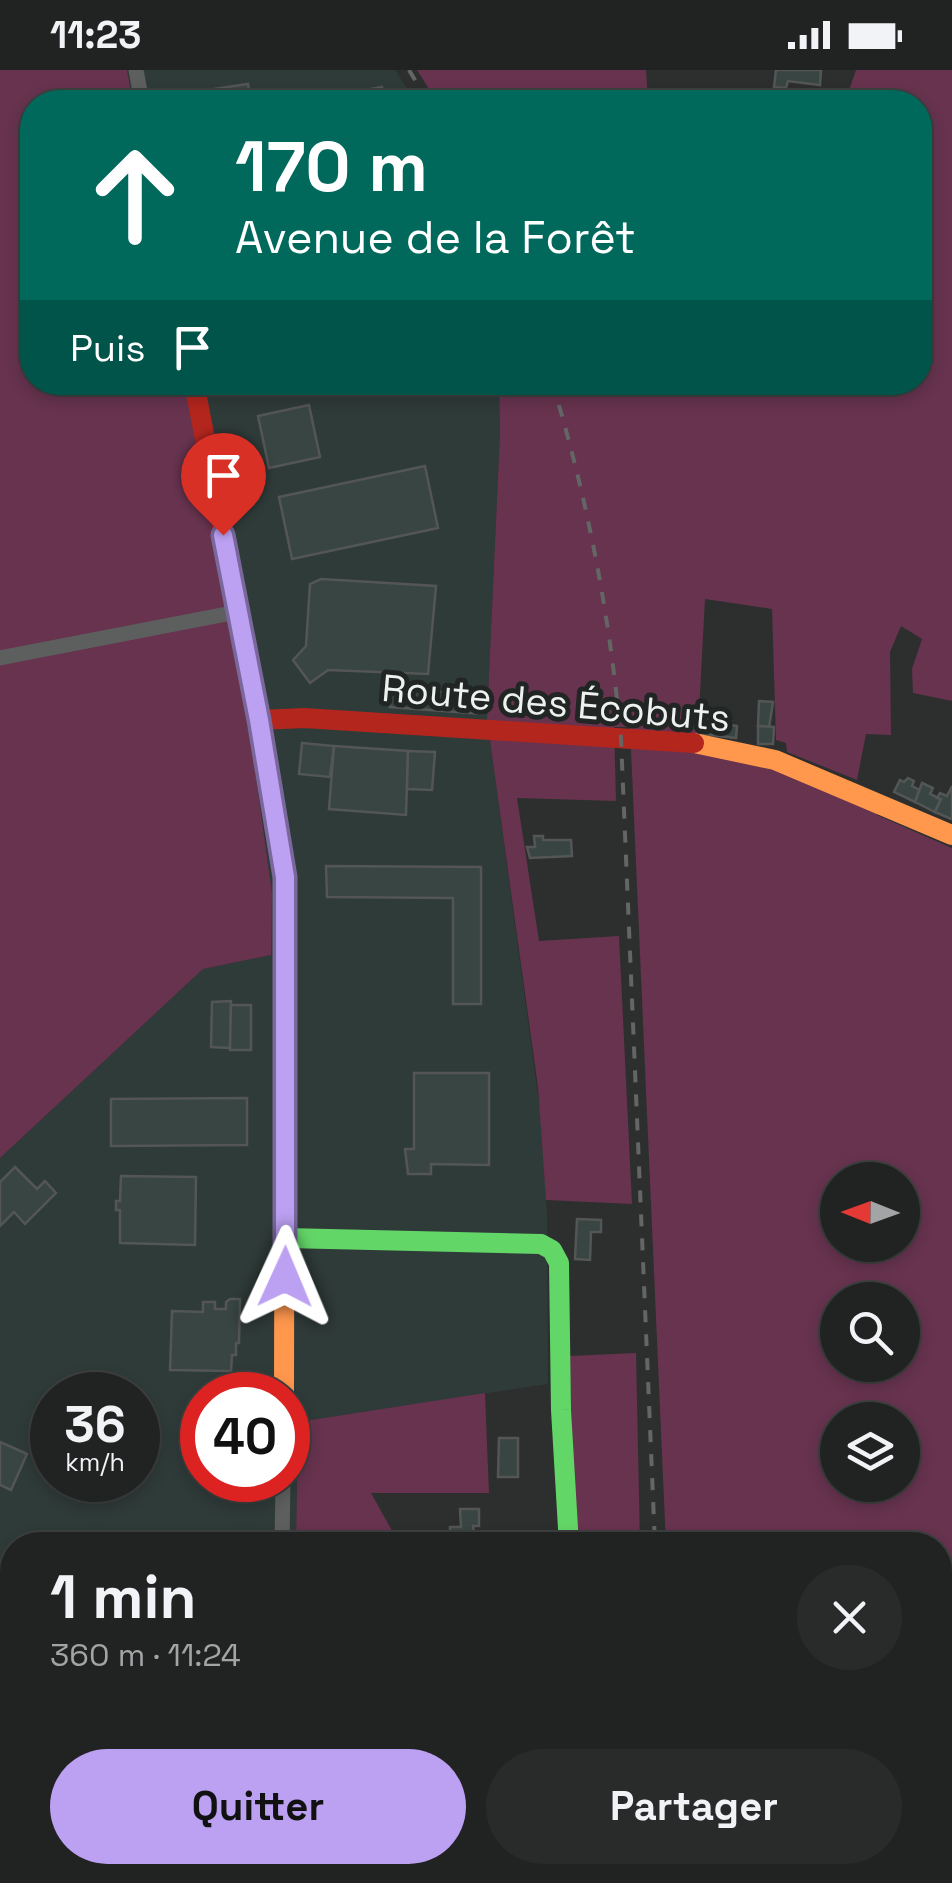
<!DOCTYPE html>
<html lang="fr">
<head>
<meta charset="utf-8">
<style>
  body { margin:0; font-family:"Space Grotesk",sans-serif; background:#292b2a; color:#f1f3f6; height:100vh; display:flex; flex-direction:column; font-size:38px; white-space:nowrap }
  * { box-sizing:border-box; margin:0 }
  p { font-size:32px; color:#a2a4a5 }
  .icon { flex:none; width:55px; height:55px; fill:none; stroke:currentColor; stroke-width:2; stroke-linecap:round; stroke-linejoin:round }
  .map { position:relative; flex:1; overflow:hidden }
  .panel { position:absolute; left:0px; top:1462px; width:952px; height:352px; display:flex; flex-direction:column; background:#212322; border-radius:40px 40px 0 0; box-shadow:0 5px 15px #0003,0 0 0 2px #3e4040 }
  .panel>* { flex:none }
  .guide { position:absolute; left:20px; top:20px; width:912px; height:305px; border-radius:40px; box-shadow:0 5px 15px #0003,0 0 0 2px #3e4040; background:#00695c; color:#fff; overflow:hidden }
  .needle { width:65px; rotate:271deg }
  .tools { position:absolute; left:820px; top:1092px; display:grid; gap:20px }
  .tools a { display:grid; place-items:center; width:100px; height:100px; border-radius:50%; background:#212322; box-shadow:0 5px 15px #0003,0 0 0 2px #3e4040; font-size:50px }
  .speed { position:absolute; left:30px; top:1302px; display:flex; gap:20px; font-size:50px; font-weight:700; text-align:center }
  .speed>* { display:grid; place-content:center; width:130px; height:130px; border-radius:50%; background:#212322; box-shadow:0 5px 15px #0003,0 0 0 2px #3e4040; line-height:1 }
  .speed small { font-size:25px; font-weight:400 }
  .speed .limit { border:15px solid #d22; background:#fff; color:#111 }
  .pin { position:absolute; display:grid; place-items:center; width:85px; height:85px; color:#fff; margin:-102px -42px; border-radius:50% 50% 50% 0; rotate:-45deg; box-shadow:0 0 10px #0007 }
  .pin .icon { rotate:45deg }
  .me { position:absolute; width:110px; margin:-55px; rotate:1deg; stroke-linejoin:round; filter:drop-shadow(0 0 8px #0008) }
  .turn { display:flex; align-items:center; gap:35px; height:210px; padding:0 50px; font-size:45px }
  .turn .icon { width:130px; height:130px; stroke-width:2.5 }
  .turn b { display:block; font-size:70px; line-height:85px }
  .then { display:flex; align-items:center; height:95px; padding:0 50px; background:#0003; gap:20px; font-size:38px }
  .round { display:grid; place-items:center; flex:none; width:105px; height:105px; border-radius:52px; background:#292b2a }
  .head { display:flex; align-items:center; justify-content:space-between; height:170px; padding:0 50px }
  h1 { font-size:60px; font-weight:600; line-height:75px }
  .cta { display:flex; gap:20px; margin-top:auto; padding:20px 50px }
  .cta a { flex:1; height:115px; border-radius:60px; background:#bca0f2; color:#111; font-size:40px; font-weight:600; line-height:115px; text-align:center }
  .cta a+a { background:#292b2a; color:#f1f3f6 }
  .status { display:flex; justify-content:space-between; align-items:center; height:70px; padding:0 50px; background:#212322; direction:ltr }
  .status svg { height:28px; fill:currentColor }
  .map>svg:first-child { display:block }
</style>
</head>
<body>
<div class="status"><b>11:23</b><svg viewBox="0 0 49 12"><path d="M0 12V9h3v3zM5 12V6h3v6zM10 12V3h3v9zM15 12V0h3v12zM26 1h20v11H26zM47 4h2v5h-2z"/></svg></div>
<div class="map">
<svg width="952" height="1813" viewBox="0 0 952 1813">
  <rect width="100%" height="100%" fill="#2c2f2e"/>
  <g fill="#2f3b39" fill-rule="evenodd">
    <polygon points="127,0 395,0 416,32 133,32"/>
    <path d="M185,313h314l1,50 -13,286 54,398 6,98 1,169 -250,38 -2,123h-284v327h275v11h-287v-725l203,-189 67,-14 2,-62 -22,-159zM52,1325h86v85h-86zM202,1325h86v85h-86z"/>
  </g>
  <g fill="#67334f" fill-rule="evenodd">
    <polygon points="0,0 127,0 133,32 32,32 32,312 185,313 250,664 272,823 271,885 203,899 0,1088"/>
    <polygon points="417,0 646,0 648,32 437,32"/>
    <path d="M856,0h96v631l-39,-8 -1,-24 10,-30 -21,-13 -11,26 1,83 -25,-1 -9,46 -70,-28 -1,-9 -10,-3 -4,-131 -67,-10 -8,151 52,9 129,53 -1,3 75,33v809l-12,-1v-111h-274l-36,-818h-16l2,74 -99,-3 22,143 80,-5 13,268 -86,-4 -8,-113 -51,-368 13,-286 -1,-50 421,-1v-280h-75zM838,1110h64v65h-64zM838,1230h64v65h-64zM838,1350h64v65h-64z"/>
    <polygon points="636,1283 640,1475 576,1475 569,1286"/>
    <polygon points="485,1323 489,1423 371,1423 400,1475 296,1475 298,1352"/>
    <rect x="287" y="1802" width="369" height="11"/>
  </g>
  <g fill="#384543" stroke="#535655" stroke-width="2.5">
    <polygon points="776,0 821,0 820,15 788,11 786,18 774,17"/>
    <polygon points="248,14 251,32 209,32 207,20"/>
    <polygon points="382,17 385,32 346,32 344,24"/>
    <polygon points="309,335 320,387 269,398 258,346"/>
    <polygon points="425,396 438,458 292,489 279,427"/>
    <polygon points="321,509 436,516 428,604 328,600 310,613 293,590 306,576 310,514"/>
    <polygon points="391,617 483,626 482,644 390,637"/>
    <polygon points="759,631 773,632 769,658 758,656"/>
    <polygon points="703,639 715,640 718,653 737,656 736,668 702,664"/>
    <polygon points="758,656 774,657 773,674 758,674"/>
    <polygon points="302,673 334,676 330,707 299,704"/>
    <polygon points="334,676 408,681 406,745 329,739"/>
    <polygon points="408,681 435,682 432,720 407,719"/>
    <polygon points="908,708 914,711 912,716 920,720 915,732 894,722 900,710 904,712"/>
    <polygon points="922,713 933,718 930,724 941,729 935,742 915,732"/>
    <polygon points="952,716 952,747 951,749 935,742 941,729 937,728 940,723 947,726"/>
    <polygon points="534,766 543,766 543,770 571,770 572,786 530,788 527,777 535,777"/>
    <polygon points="326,796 481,797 481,934 453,934 453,828 327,827"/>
    <polygon points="231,931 230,978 211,977 212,932"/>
    <polygon points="231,935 251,935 251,980 230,980"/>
    <polygon points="414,1003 489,1003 489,1095 431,1094 431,1104 408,1104 405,1079 414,1079"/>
    <polygon points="247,1028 247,1075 111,1076 111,1029"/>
    <polygon points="15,1097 37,1119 45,1111 56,1123 25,1154 14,1142 0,1156 0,1112"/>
    <polygon points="121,1106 196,1107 195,1175 120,1173 120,1140 116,1140 116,1131 120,1131"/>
    <polygon points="577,1149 601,1150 601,1162 591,1162 590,1190 575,1189"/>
    <polygon points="230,1229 240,1229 239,1273 236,1273 236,1285 232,1285 231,1301 170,1300 172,1241 203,1242 203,1232 215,1232 215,1239 226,1239 226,1232"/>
    <polygon points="499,1368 518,1368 518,1407 498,1407"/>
    <polygon points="0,1372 27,1384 11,1420 0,1415"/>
    <polygon points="460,1439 479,1439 479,1456 473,1456 474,1463 486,1462 486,1475 450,1473 450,1457 461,1457"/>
    <polygon points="160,1462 238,1464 238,1475 147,1475 147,1463"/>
  </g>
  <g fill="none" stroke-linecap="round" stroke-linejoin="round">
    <g stroke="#5d5f5e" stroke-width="15">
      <polyline points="136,0 142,32"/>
      <polyline points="0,588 237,542"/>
      <polyline points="282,1475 283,1410"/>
      <polyline points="0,1563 12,1569"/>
      <polyline points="277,1813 277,1802"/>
    </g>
    <polyline stroke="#63d668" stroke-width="20" points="286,1168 541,1174 552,1180 559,1193 561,1340 569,1475"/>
    <g stroke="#ff974d" stroke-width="20">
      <polyline points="694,673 775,690 952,765"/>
      <polyline points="284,1325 285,827"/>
    </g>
    <g stroke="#b3261e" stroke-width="20">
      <polyline points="194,312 259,650 285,807 285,827"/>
      <polyline points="259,650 304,648 694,673"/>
    </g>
    <g stroke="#636665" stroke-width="4" stroke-dasharray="12 12" stroke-linecap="butt">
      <polyline points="409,0 428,32"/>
      <path d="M552,312c36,118 58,235 69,357l34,806"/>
      <polyline points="668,1802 669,1813"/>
    </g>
  </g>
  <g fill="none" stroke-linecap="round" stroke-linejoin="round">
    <g stroke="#7a689d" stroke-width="25">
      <polyline id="route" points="223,465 259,650 285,807 285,1207"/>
    </g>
    <use href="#route" stroke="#bca0f2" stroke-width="18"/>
  </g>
  <g text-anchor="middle" stroke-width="10" stroke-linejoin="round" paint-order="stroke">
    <g font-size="38" fill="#edf1f0" stroke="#212625">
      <text transform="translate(556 633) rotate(5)" y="13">Route des Écobuts</text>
    </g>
  </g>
</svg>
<div class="tools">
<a><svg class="needle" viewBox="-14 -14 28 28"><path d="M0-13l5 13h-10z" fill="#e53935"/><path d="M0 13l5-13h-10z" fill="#a2a4a5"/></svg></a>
<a><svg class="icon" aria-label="search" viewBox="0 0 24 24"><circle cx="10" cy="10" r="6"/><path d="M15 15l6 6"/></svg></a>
<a><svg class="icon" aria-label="layers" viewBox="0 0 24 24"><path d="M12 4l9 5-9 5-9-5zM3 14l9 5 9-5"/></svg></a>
</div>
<div class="speed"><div>36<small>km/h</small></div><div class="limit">40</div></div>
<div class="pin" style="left:223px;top:465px;background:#d93025"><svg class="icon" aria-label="arrive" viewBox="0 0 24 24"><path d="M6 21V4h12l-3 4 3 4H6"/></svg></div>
<svg class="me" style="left:285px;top:1207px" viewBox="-20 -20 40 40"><path d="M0-17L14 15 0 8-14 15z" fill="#bca0f2" stroke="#fff" stroke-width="4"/></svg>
<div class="guide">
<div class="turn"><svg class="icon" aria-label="ahead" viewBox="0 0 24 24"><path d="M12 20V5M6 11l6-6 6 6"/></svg><div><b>170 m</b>Avenue de la Forêt</div></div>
<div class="then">Puis<svg class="icon" aria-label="arrive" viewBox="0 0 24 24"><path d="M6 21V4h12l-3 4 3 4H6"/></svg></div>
</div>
<section class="panel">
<div class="head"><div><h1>1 min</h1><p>360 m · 11:24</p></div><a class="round"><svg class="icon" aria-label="close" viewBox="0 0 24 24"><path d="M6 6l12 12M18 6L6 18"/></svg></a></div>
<div class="cta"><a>Quitter</a><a>Partager</a></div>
</section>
</div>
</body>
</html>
